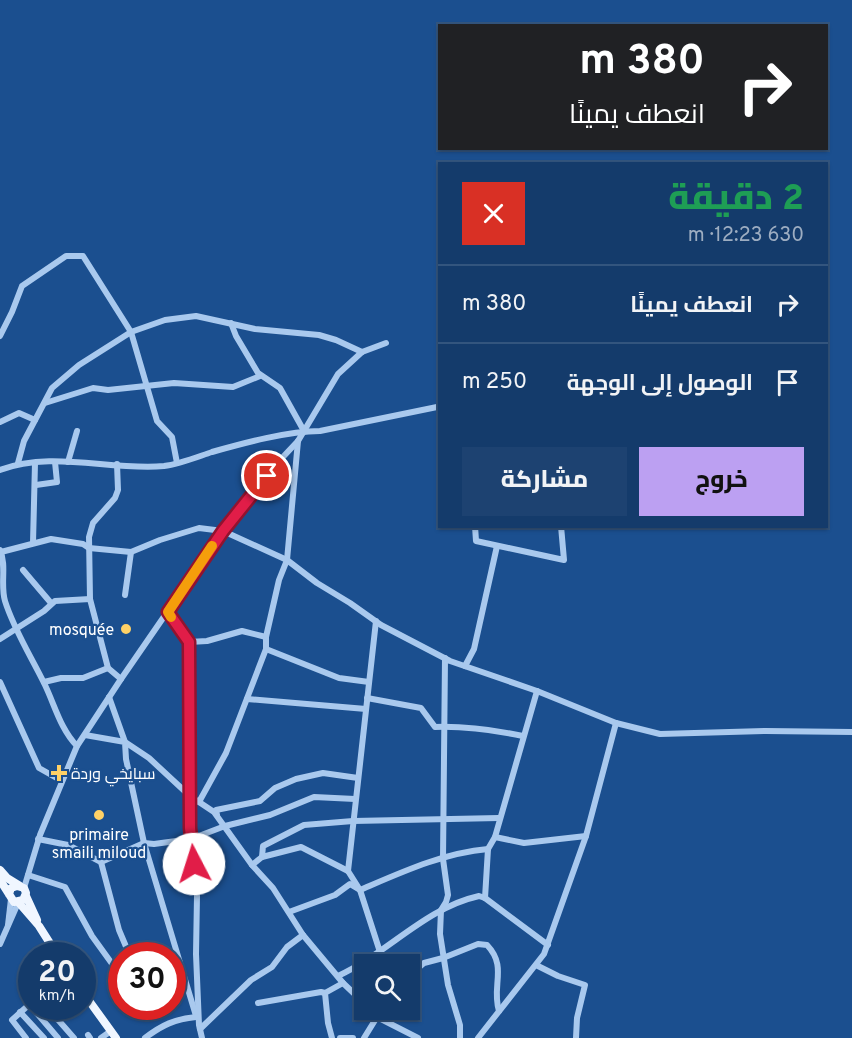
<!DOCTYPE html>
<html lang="ar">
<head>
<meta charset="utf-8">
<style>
  body { margin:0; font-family:Overpass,Cairo,sans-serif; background:#1d4271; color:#f1f3f6; direction:rtl; height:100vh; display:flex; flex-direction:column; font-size:22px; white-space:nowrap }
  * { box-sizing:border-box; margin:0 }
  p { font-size:20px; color:#9dadc1 }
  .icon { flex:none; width:33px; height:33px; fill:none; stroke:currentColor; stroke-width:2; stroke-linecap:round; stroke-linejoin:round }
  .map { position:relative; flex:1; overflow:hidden; direction:ltr }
  .sheet { position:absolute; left:438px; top:162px; width:390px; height:366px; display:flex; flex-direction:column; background:#143b6b; border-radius:0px; box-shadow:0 2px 4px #0004,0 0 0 2px #33557e; direction:rtl }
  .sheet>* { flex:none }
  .hud { position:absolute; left:438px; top:24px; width:390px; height:126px; border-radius:0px; box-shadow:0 2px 4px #0004,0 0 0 2px #33557e; direction:rtl; background:#202124; color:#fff; overflow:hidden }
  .fabs { position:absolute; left:354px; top:954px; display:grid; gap:12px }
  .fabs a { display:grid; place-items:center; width:66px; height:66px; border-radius:0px; background:#143b6b; box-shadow:0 2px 4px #0004,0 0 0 2px #33557e; font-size:30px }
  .speed { position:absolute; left:18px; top:942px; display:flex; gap:12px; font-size:30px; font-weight:700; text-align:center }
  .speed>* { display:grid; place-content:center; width:78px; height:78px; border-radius:50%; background:#143b6b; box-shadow:0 2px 4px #0004,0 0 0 2px #33557e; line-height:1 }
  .speed small { font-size:15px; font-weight:400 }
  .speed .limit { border:9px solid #d22; background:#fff; color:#111 }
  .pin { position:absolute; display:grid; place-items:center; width:51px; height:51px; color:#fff; margin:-26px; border:3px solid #fff; border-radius:50%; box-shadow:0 2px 6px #0007 }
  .me { position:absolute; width:66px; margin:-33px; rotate:355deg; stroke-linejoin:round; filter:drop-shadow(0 0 4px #0008) }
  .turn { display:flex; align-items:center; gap:21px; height:126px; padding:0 24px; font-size:27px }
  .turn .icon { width:78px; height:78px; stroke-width:2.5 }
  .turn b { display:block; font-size:42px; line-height:51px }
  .round { display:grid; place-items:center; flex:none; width:63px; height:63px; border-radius:0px; background:#1d4271 }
  .head { display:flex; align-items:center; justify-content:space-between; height:102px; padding:0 24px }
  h1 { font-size:36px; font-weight:800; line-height:45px; color:#1e9e55 }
  .button { display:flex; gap:12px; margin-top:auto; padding:12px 24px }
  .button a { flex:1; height:69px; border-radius:0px; background:#bca0f2; color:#111; font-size:24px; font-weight:800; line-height:69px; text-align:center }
  .button a+a { background:#1d4271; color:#f1f3f6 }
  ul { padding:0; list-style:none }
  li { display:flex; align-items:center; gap:18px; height:78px; padding:0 24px; border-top:2px solid #33557e }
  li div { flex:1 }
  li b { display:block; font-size:22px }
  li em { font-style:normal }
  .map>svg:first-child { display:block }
</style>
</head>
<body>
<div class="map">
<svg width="852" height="1038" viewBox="0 0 852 1038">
  <rect width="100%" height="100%" fill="#1b4f8f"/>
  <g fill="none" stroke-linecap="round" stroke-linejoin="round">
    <g stroke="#a9c9ee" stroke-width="6">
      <polyline points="231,323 236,336 258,373 280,388 304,431"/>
      <polyline points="0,336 12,312 22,286 66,256 83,256 131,332 157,421 172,437 177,463"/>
      <polyline points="45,403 93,388 108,390 174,383 233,387 260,376"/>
      <polyline points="0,422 19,413 35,420"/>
      <polyline points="68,462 77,431"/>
      <polyline points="18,463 24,441 52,388 79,365 131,332 165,320 196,316 255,329 319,335 336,340 362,352"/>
      <polyline points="117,464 118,490 115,498 93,523 89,537 90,599 108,668 121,679"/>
      <path d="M0,470c52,-20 110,1 164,-4 16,-2 33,-9 48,-14 32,-9 76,-21 108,-21l117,-24"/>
      <polyline points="36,485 57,482 55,462"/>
      <polyline points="475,526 476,541 564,560 561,526"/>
      <polyline points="33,543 35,463"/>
      <path d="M0,550c7,16 0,34 5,51 9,29 27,57 40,84 10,21 16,45 32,61"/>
      <polyline points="1,552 51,539 83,544 89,548 131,552 160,540 199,528 223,531 287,560 317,583 350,603 381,625 450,661 537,691 616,723 660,734 766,731 852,732"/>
      <polyline points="23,570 51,603"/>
      <polyline points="125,595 131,552"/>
      <polyline points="168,612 189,642 190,828 197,896 196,954 199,1025 202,1038"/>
      <polyline points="376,621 348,871 360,890 380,952"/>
      <polyline points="0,639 44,611 55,601 90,599"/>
      <polyline points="189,642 207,641 242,631 266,637"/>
      <polyline points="266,649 339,678 369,682"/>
      <polyline points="445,658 443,859 448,895 446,902 441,910 440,934 448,985 460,1025 460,1038"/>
      <polyline points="465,666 474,649 497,546"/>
      <polyline points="0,682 39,768 62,781"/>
      <polyline points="44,682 61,678 83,678 108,668"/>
      <polyline points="109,697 125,742 149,758 191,797 199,802 226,753 266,649 266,637 279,580 287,560 298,441"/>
      <path d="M367,698l54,10 14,19c30,-1 59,3 88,9"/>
      <polyline points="247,699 366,709"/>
      <polyline points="85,735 125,742 126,759 144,843 196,1016"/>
      <polyline points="199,802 214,812 252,865 273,888 303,935 343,983 364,1003"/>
      <polyline points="217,815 216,810 260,801 275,788 296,779 323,773 358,778"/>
      <polyline points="495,837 524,843 586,836"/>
      <polyline points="38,839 68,845 101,862 144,843 154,844 191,839 225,826 270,815 314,797 355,799"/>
      <polyline points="262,857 301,847 348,871"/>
      <polyline points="101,862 119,930 130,956"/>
      <polyline points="252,865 262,857 263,846 304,825 353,821 499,818"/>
      <polyline points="28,875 65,887 92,936 118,972 122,970"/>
      <polyline points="24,888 40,835 77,746 121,679 223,531 282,458 298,441 338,374 362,352 386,343"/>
      <polyline points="485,898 488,849 495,837 537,691"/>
      <path d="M289,912l46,-17 15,-11 10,6c42,-18 83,-37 128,-41"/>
      <polyline points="8,925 11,899"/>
      <polyline points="0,944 18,903"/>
      <polyline points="536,965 558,976 585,985 577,1018 576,1038"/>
      <path d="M410,975l14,-12 19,-5 35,-14 9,1c21,22 4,41 12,66"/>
      <path d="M338,976c50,-23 87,-68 141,-80l6,2 63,47"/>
      <polyline points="258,1003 321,992 325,993"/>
      <polyline points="29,1004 58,1038"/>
      <polyline points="46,1006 74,1038"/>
      <polyline points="372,1010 377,1017 418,1038"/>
      <polyline points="20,1012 44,1038"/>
      <polyline points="200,1029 251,980 272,967 287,947 303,935"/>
      <polyline points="88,1035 90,1038"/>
      <polyline points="26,1038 12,1020 32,1002"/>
      <polyline points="101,1038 111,1031"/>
      <path d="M145,1038c17,-13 30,-19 51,-21"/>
      <polyline points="332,1038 328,1023 325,993 343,983"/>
      <polyline points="340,1038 353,1038"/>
      <polyline points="364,1038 377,1017"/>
      <polyline points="478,1038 544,954 586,836 616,723"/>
    </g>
    <g stroke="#f0f6ff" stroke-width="8">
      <polyline points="0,870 7,878 20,886"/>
      <polyline points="0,880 14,902 23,900 26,893 24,888 17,886 11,888 9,894"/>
      <polyline points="26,896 37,920"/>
      <polyline points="19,903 39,926 58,956"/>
      <polyline points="82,991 116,1038"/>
    </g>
  </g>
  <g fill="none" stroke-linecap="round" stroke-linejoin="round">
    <g stroke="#92132f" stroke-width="15">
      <polyline id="route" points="194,864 190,828 189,642 168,612 223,531 267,476"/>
    </g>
    <use href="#route" stroke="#e11d48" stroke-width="10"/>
    <polyline stroke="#f59e0b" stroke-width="10" points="171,617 168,612 212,546"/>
  </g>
  <g fill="#ffd166" stroke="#1b4f8f" stroke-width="2">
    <circle cx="126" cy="629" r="6"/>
    <path d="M56 764h6v6h6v6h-6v6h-6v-6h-6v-6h6z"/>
    <circle cx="99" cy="815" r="6"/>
  </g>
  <g text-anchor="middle" stroke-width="4.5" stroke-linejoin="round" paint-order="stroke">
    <g font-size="16" fill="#fff" stroke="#1b4f8f" text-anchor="end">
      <text x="114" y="635">mosquée</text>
      <text x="71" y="779" text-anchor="start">سبايخي وردة</text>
      <text x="99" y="840" text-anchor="middle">primaire<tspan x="99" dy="18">smaili miloud</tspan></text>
    </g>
  </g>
</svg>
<div class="fabs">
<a><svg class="icon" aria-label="search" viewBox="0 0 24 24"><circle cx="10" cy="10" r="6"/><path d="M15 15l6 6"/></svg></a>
</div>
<div class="speed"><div>20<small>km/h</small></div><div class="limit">30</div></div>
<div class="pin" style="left:267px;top:476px;background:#d93025"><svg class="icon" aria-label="arrive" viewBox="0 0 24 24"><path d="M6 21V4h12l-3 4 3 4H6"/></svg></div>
<svg class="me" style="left:194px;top:864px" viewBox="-20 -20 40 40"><circle r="19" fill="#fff"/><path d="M0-13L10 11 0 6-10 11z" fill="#e11d48"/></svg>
<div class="hud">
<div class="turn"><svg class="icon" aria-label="right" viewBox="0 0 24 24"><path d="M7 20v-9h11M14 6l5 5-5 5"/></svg><div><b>380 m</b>انعطف يمينًا</div></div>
</div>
<section class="sheet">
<div class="head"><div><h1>2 دقيقة</h1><p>630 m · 12:23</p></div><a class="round" style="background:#d93025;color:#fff"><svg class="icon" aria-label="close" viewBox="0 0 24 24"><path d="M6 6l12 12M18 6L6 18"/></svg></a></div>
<ul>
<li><svg class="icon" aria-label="right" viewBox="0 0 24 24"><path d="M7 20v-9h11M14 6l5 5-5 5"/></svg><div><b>انعطف يمينًا</b></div><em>380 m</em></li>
<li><svg class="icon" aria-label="arrive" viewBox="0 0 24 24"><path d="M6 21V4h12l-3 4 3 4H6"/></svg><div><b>الوصول إلى الوجهة</b></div><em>250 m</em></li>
</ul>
<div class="button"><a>خروج</a><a>مشاركة</a></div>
</section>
</div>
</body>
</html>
